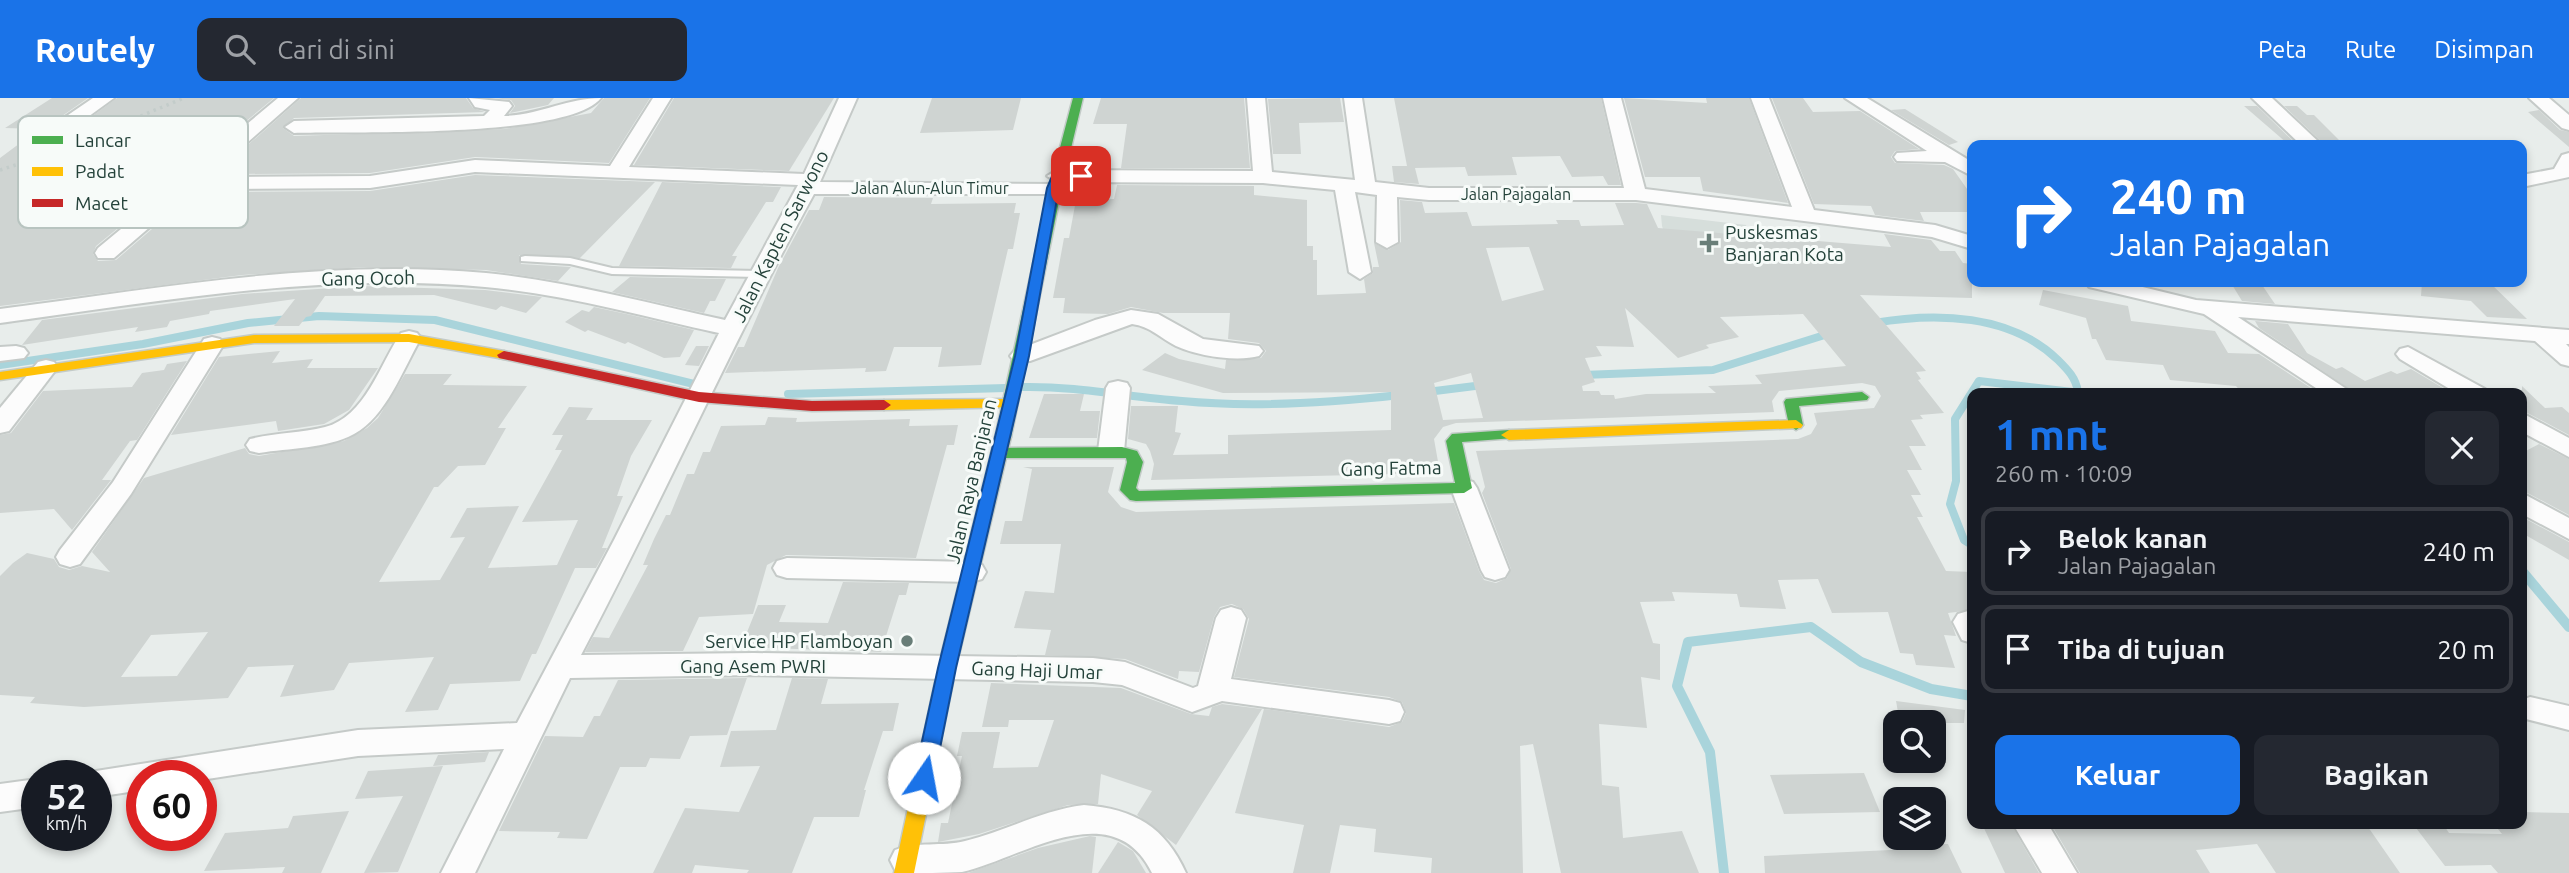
<!DOCTYPE html>
<html lang="id">
<head>
<meta charset="utf-8">
<style>
  body { margin:0; font-family:Ubuntu,sans-serif; background:#242831; color:#f1f3f6; height:100vh; display:flex; flex-direction:column; font-size:26px; white-space:nowrap }
  * { box-sizing:border-box; margin:0 }
  p { font-size:23px; color:#9ea1a6 }
  .icon { flex:none; width:38px; height:38px; fill:none; stroke:currentColor; stroke-width:2; stroke-linecap:round; stroke-linejoin:round }
  .map { position:relative; flex:1; overflow:hidden }
  .panel { position:absolute; left:1967px; top:290px; width:560px; height:441px; display:flex; flex-direction:column; background:#171b24; border-radius:14px; box-shadow:0 4px 10px #0003 }
  .panel>* { flex:none }
  .top-card { position:absolute; left:1967px; top:42px; width:560px; height:147px; border-radius:14px; box-shadow:0 4px 10px #0003; background:#1a73e8; color:#fff; overflow:hidden }
  .fabs { position:absolute; left:1883px; top:612px; display:grid; gap:14px }
  .fabs a { display:grid; place-items:center; width:63px; height:63px; border-radius:14px; background:#171b24; box-shadow:0 4px 10px #0003; font-size:35px }
  .speed { position:absolute; left:21px; top:662px; display:flex; gap:14px; font-size:35px; font-weight:700; text-align:center }
  .speed>* { display:grid; place-content:center; width:91px; height:91px; border-radius:50%; background:#171b24; box-shadow:0 4px 10px #0003; line-height:1 }
  .speed small { font-size:18px; font-weight:400 }
  .speed .limit { border:10px solid #d22; background:#fff; color:#111 }
  .pin { position:absolute; display:grid; place-items:center; width:60px; height:60px; color:#fff; margin:-30px; border-radius:14px; box-shadow:0 4px 10px #0006 }
  .me { position:absolute; width:77px; margin:-38px; rotate:12deg; stroke-linejoin:round; filter:drop-shadow(0 0 5px #0008) }
  .turn { display:flex; align-items:center; gap:24px; height:147px; padding:0 28px; font-size:32px }
  .turn .icon { width:91px; height:91px; stroke-width:2.5 }
  .turn b { display:block; font-size:49px; line-height:60px }
  .round { display:grid; place-items:center; flex:none; width:74px; height:74px; border-radius:14px; background:#242831 }
  .headline { display:flex; align-items:center; justify-content:space-between; height:119px; padding:0 28px }
  h1 { font-size:42px; font-weight:600; line-height:52px; color:#1a73e8 }
  .primary-button { display:flex; gap:14px; margin-top:auto; padding:14px 28px }
  .primary-button a { flex:1; height:80px; border-radius:14px; background:#1a73e8; color:#fff; font-size:28px; font-weight:600; line-height:80px; text-align:center }
  .primary-button a+a { background:#242831; color:#f1f3f6 }
  ul { padding:0; list-style:none }
  li { display:flex; align-items:center; gap:21px; height:88px; margin:0 14px 10px; padding:0 14px; border:4px solid #363941; border-radius:14px }
  li div { flex:1 }
  li b { display:block; font-size:26px }
  li em { font-style:normal }
  header { display:flex; align-items:center; gap:42px; box-sizing:border-box; height:98px; padding:0 35px; background:#1a73e8; color:#fff }
  header strong { font-size:33px }
  nav { display:flex; gap:38px; margin-inline-start:auto; font-size:24px }
  .search { width:490px; height:63px; background:#242831; display:flex; align-items:center; gap:18px; box-sizing:border-box; padding:0 24px; border-radius:14px; color:#9ea1a6; font-size:26px }
  .map>svg:first-child { display:block }
</style>
</head>
<body>
<header>
<strong>Routely</strong>
<div class="search"><svg class="icon" aria-label="search" viewBox="0 0 24 24"><circle cx="10" cy="10" r="6"/><path d="M15 15l6 6"/></svg>Cari di sini</div>
<nav><a>Peta</a><a>Rute</a><a>Disimpan</a></nav>
</header>
<div class="map">
<svg width="2569" height="775" viewBox="0 0 2569 775">
  <rect width="100%" height="100%" fill="#e8edeb"/>
  <polygon fill="#d6dedb" points="1661,117 1746,127 1756,161 1674,164 1662,128"/>
  <g fill="none" stroke-linecap="round" stroke-linejoin="round">
    <g stroke="#a9d4db" stroke-width="8">
      <path d="M1874,225c62,-11 137,-9 184,37 10,10 18,18 20,32"/>
      <polyline points="0,267 143,246 248,225 319,218 435,222 702,288"/>
      <polyline points="1583,277 1713,272 1831,235"/>
      <path d="M1023,289c54,-1 106,10 159,14 72,7 146,2 218,-6"/>
      <polyline points="1427,294 1483,287"/>
      <polyline points="788,296 1006,290"/>
      <polyline points="1972,447 1964,442 1950,406 1956,383 1955,321 1979,283 2090,296"/>
    </g>
    <g stroke="#a9d4db" stroke-width="10">
      <polyline points="2522,473 2569,529"/>
      <polyline points="1724,775 1710,654 1677,588 1688,544 1811,529 1861,564 1931,591 1972,598"/>
    </g>
  </g>
  <g fill="#cfd4d2" fill-rule="evenodd">
    <polygon points="52,0 88,0 26,43 21,49 26,55 53,66 62,77 75,81 177,82 96,148 93,156 98,163 116,162 203,87 216,87 230,94 370,93 475,77 655,84 580,160 519,157 521,166 571,169 558,183 486,172 364,169 242,177 0,208 0,60 39,31 5,30"/>
    <polygon points="117,0 274,0 197,64 78,63 70,54 53,47"/>
    <polygon points="301,0 466,0 473,10 485,14 294,20 283,30 294,38 505,31 591,15 604,0 650,0 609,65 475,59 370,75 238,76 234,71 222,70"/>
    <polygon points="495,0 554,0 548,7 510,15 515,8 511,2"/>
    <polygon points="674,0 834,0 789,73 634,67"/>
    <polygon points="932,0 1021,0 1013,32 920,35"/>
    <polygon points="1101,0 1244,0 1250,70 1121,70 1127,26 1093,26"/>
    <polygon points="1340,0 1344,24 1299,25 1301,56 1273,56 1268,1"/>
    <polygon points="1394,0 1601,0 1621,87 1608,87 1603,78 1572,79 1560,58 1512,59 1517,77 1468,78 1465,69 1415,70 1419,86 1394,84 1392,68 1407,68"/>
    <polygon points="1624,0 1707,5 1706,0 1749,0 1788,105 1703,93 1700,79 1645,79"/>
    <polygon points="1772,0 1803,0 1813,14 1860,13 1919,51 1895,53 1891,59 1895,65 1944,67 1953,71 1972,98 1972,114 1920,114 1924,123 1875,117 1871,108 1814,106"/>
    <polygon points="2244,8 2257,8 2296,46 2288,46"/>
    <polygon points="2284,8 2297,8 2307,17 2314,17 2344,47 2325,47"/>
    <polygon points="1905,11 1942,34 1958,44 1949,47 1891,12"/>
    <polygon points="2539,12 2560,32 2569,34 2569,49 2528,14"/>
    <polygon points="662,84 781,89 773,104 766,104 732,158 737,158 731,170 619,168"/>
    <path d="M1117,87l137,1v9l53,5v46h6v14h4v35l49,-2 -2,-14 9,-6v-6h6l-5,-24 14,7 13,-8 -1,-42 22,2 3,11 42,-1 5,14 86,-2 -2,-4h23l2,6 43,-1 -9,-22h21l11,1 11,24 233,19 -7,-13 47,6 9,11h15l8,12 9,1v34l-112,-3 66,76 -10,1 5,7 -3,1 26,33 -24,2 3,4 -12,1 15,26h-17l13,24h-15l14,25h-10l12,22h-6l29,54 26,1v38l-24,3 8,23 -12,-1 11,33 -39,-3 -3,-11 -13,-1 -12,-41 -56,1 -14,-34 -40,1 8,29 -46,-2 -3,-13 -65,-2 3,9 -35,1 13,41 7,1v36l-19,-3 6,51 -48,-4 3,61 17,2 4,51 59,-7 17,42h-138l-28,-129 -13,2 3,127h-92l1,-15 -58,-6 2,-23 -36,-4 -10,48h-37l11,-48 -69,-12 29,-104 125,18 13,-5 4,-9 -4,-11 -13,-5 -155,-20 15,-58 -6,-10 -11,-5 -12,3 -6,10 -15,55 -20,-1 -1,8 -53,-20 -80,-4 6,-25 -37,-2 11,-37 29,2 7,-49h-61l5,-23h17l10,-52 -9,-2h91l-6,25 13,15 15,5 318,-9 25,68 5,9 12,3 11,-5 4,-9 -29,-76 3,-6 -9,-36 322,-12 13,-5 6,-10 -3,-11 60,-5 7,-12 -6,-10 -13,-3 -83,8 -7,10 2,11 -318,11 -13,4 -9,12 6,34 -289,7 3,-16 -4,-13 -4,-7 -18,-5 3,-33h47l-3,26 6,1 -8,22 55,-1v-19l163,-5v-38l-168,1 -81,-23 23,-17 14,6 46,10 1,-9 35,-2 5,-7 -7,-8 -31,-4 2,-26h-67l-32,-6 -23,7 -45,-1 2,-15h-12l11,-60h5l7,-38 38,-1zM1529,149l15,43 -42,11 -16,-53zM1625,210l53,50 31,-10 -3,-3 33,-8 -19,-20 83,-3 43,52 -91,9 7,9 -54,2 8,7 -70,1 -31,5 -1,-4h-13l-2,-4h-16l-1,-5 13,-4 -10,-24 17,-2 -6,-10 38,1zM1471,275l12,45 -40,2 -9,-37z"/>
    <polygon points="824,99 933,100 931,106 1016,105 1014,115 1020,115 1013,151 1008,151 981,267 938,269 942,249 894,249 886,273 865,274 866,270 725,275 738,249 744,249 778,170 809,112 819,112"/>
    <polygon points="630,179 726,181 715,203 710,203 704,215 612,194"/>
    <polygon points="2422,184 2489,184 2527,221 2487,219 2471,203 2421,198"/>
    <polygon points="2231,185 2262,187 2275,206 2242,203"/>
    <polygon points="363,188 485,192 542,199 526,215 501,208 496,212 434,197 325,198 311,218 306,219 299,228 274,228 295,201 210,213 209,216 170,223 167,229 135,234 138,229 22,247 42,222 242,196"/>
    <polygon points="2043,192 2128,208 2131,223 2215,233 2228,255 2259,256 2320,296 2243,296 2236,288 2170,282 2163,267 2106,262 2096,241 2092,241 2086,220 2039,207"/>
    <polygon points="594,209 631,217 694,232 680,259 664,260 628,244 625,246 588,232 585,234 565,224 582,212 589,214"/>
    <polygon points="2255,223 2288,226 2307,255 2336,271 2342,269 2365,283 2391,273 2397,276 2411,271 2453,296 2357,296 2259,230"/>
    <polygon points="696,248 709,248 699,268 685,267"/>
    <polygon points="280,253 272,265 313,261 307,270 378,270 349,312 324,326 278,333 276,323 171,337 219,259"/>
    <polygon points="187,263 137,342 130,343 102,382 111,382 72,432 54,411 0,415 0,337 11,335 43,293 132,289 142,275 164,272 167,266"/>
    <path d="M405,276h47l-9,11 84,1 -29,42h8l-21,37 -27,1 -20,21h-4l-55,95 61,-2 25,-43 -15,1 17,-30 52,-2 -31,62 69,-3 21,-45 -56,2 40,-72h-7l8,-15h-11l17,-28 24,1 -7,12h66l-21,36 -14,40h6l-21,52h5l-11,20h-21l-39,86h-4l-12,27 -70,3 -12,26 -33,2 29,-55 -85,6 -15,27 -54,7 14,-32 -46,2 -20,31 -144,9 -54,-4 5,-6 -35,-2v-119l13,-13 14,-10 27,6 5,8 10,3 13,-4 28,6 -18,-20 52,-74 101,-30 4,6 10,2 85,-15 23,-13 11,-10zM208,534l-31,44 -56,1 30,-42z"/>
    <polygon points="2522,288 2545,310 2562,309 2569,315 2569,337 2522,312"/>
    <polygon points="1044,296 1084,296 1080,313 1100,313 1097,340 1029,340"/>
    <polygon points="768,319 797,320 796,324 910,321 909,328 958,327 954,347 947,347 916,460 786,457 767,467 753,516 699,519 683,553 585,554 593,539 609,540 648,467 643,467 654,441 666,417 670,417 687,376 694,376 703,354 710,354 721,328 765,327"/>
    <polygon points="2539,346 2569,361 2569,417 2522,392 2522,355"/>
    <polygon points="2522,419 2569,444 2569,462 2522,435"/>
    <polygon points="843,484 909,485 906,497 899,497 881,554 741,549 758,507 786,507 779,524 828,525"/>
    <polygon points="747,580 727,637 690,638 680,661 650,660 646,669 620,669 587,741 557,740 560,734 499,733 545,638 583,639 594,618 600,618 618,582"/>
    <polygon points="792,580 828,581 821,606 899,605 893,633 883,633 864,692 866,692 859,719 814,719 792,775 747,775 749,772 695,767 692,775 653,775 685,710 739,714 760,668 720,669 731,633 776,632"/>
    <polygon points="991,585 1121,590 1191,616 1209,618 1212,609 1222,606 1262,611 1176,747 1137,717 1152,693 1101,676 1098,706 1068,707 979,736 938,744 941,725 948,725 962,658 957,658 962,634 1000,634 993,670 1038,669 1054,622 1009,622 1008,629 982,629"/>
    <polygon points="1896,603 1965,612 1964,625 1900,625"/>
    <polygon points="489,654 485,664 433,668 438,657"/>
    <polygon points="443,668 398,774 364,775 403,698 355,701 368,673"/>
    <polygon points="1864,675 1880,714 1784,716 1770,677"/>
    <polygon points="349,713 321,775 282,775 285,769 204,773 225,735 288,730 293,718"/>
    <polygon points="2522,714 2569,715 2569,775 2498,775 2491,767 2445,768 2413,726 2443,726 2449,735 2502,736 2494,726 2522,726"/>
    <polygon points="1982,726 2011,726 2039,775 2005,775"/>
    <polygon points="2051,726 2366,726 2400,775 2276,775 2257,746 2196,752 2210,775 2080,775"/>
    <polygon points="1090,738 1096,739 1092,775 968,775 1038,750"/>
    <polygon points="1118,744 1133,753 1146,775 1098,775"/>
    <polygon points="1948,746 1962,775 1765,775 1764,758 1912,751 1910,747"/>
  </g>
  <g fill="none" stroke-linecap="round" stroke-linejoin="round">
    <g stroke="#c5cac8" stroke-width="4">
      <polygon id="lane" points="525,158 570,160 612,170 759,173 765,176 759,179 612,176 570,166 521,163 521,159"/>
    </g>
    <g stroke="#c5cac8" stroke-width="4">
      <g id="street">
        <path d="M93,0h21l-66,48 21,8 8,10 121,1 80,-67h20l-82,72 18,2 3,5 133,-1 105,-16 135,6 43,-68h18l-42,69 175,7 35,-76h18l-37,84 240,2 3,4 -10,6h-239c-83,151 -152,308 -233,461l173,-2 339,5 32,4 68,26 5,-2 18,-68 5,-8 10,-3 10,3 5,8 -15,61 158,21 11,3 4,9 -4,9 -11,3 -167,-23 -30,11 -70,-27 -29,-3 -339,-7 -184,3 -95,195h-34l63,-124 -146,7 -157,24v-5h-59v15l-46,7v-22h-12l12,-4 262,-41 159,-7 97,-183 105,-207c-78,-17 -155,-39 -234,-46 -163,-15 -324,14 -485,36v-14c161,-21 323,-51 486,-36 81,8 160,30 239,47l73,-135 -323,-13 -105,16 -140,1 -13,-7h-15l-88,76h-16l-3,-5 3,-5 86,-71 -108,-1 -12,-3 -9,-11 -28,-11 -3,-4 3,-4z"/>
        <path d="M469,0l40,4 3,4 -8,10c35,-1 64,-18 97,-18 -32,41 -250,33 -307,35l-9,-6 9,-6 190,-5 6,-6 -15,-3z"/>
        <polygon points="1247,0 1265,0 1272,74 1355,82 1344,0 1362,0 1375,84 1429,90 1624,90 1603,0 1621,0 1645,91 1792,109 1751,0 1769,0 1814,112 1935,127 1972,138 1972,151 1932,139 1636,102 1429,102 1397,99 1398,144 1387,150 1376,144 1377,97 1355,94 1371,174 1360,181 1349,174 1335,92 1263,85 1057,84 1047,78 1057,72 1253,73"/>
        <polygon points="1845,0 1867,0 1972,64 1972,78 1945,64 1897,63 1894,59 1897,55 1927,53"/>
        <polygon points="2252,0 2272,0 2322,47 2301,47"/>
        <polygon points="2529,0 2549,0 2569,17 2569,32 2562,30"/>
        <polygon points="2569,55 2569,79 2522,89 2522,77 2554,71 2562,57"/>
        <polygon points="2086,184 2122,184 2196,202 2569,232 2569,246 2566,246 2569,249 2569,268 2561,266 2535,243 2238,219 2354,296 2325,296 2204,216 2089,189"/>
        <path d="M1131,212l27,4 45,25 56,7 4,5 -4,5c-22,6 -62,0 -83,-10 -16,-8 -26,-20 -44,-22l-102,37h-16l-4,-5 4,-5 81,-31z"/>
        <path d="M409,233l8,2 4,5c-18,31 -35,79 -67,96 -28,15 -65,14 -95,19l-9,-2 -4,-6 4,-6c24,-6 50,-6 75,-12 40,-10 55,-63 76,-94z"/>
        <polygon points="212,239 220,241 224,246 131,396 80,466 70,469 60,466 56,459 60,452 113,384 204,241"/>
        <polygon points="16,248 24,250 28,255 24,260 0,263 0,249"/>
        <polygon points="2408,249 2485,291 2488,296 2458,296 2400,261 2396,256 2400,251"/>
        <polygon points="46,262 54,264 58,269 9,333 0,335 0,310 38,264"/>
        <polygon points="1118,283 1127,285 1130,290 1124,353 1120,359 1102,359 1098,353 1106,290 1109,285"/>
        <polygon points="2522,315 2569,340 2569,359 2522,334"/>
        <polygon points="1464,381 1473,384 1477,390 1509,472 1505,479 1495,482 1485,479 1481,472 1451,390 1455,384"/>
        <polygon points="2522,395 2569,420 2569,441 2522,416"/>
        <polygon points="787,460 972,464 982,467 986,474 982,481 972,484 787,480 777,477 773,470 777,463"/>
        <polygon points="1968,513 1972,515 1972,545 1962,542 1953,524 1958,516"/>
        <polygon points="2530,599 2569,608 2569,632 2522,620 2522,602"/>
        <polygon points="37,681 37,709 0,714 0,686"/>
        <path d="M1084,707c51,4 81,22 102,68h-34c-39,-81 -132,-14 -190,-1 -19,1 -41,1 -60,1l-7,-3 -5,-10 5,-10c22,-9 47,-3 70,-9 41,-10 77,-31 119,-36z"/>
        <polygon points="2013,726 2048,726 2077,775 2042,775"/>
      </g>
    </g>
    <g stroke="#c3cbc8" stroke-width="3">
      <g id="fast">
        <polygon points="1073,0 1083,0 1063,84 1011,339 1003,344 995,339 1051,84"/>
        <polygon points="1862,294 1869,299 1867,302 1799,308 1803,327 1796,332 1789,327 1784,304 1786,301"/>
        <polygon points="1509,332 1517,337 1514,340 1462,344 1472,390 1464,395 1136,403 1130,402 1120,392 1127,364 1126,360 999,360 991,355 999,350 1122,349 1137,353 1143,364 1136,390 1139,393 1455,385 1446,343 1452,336"/>
      </g>
    </g>
    <g stroke="#c3cbc8" stroke-width="3">
      <g id="slow">
        <polygon points="409,236 504,253 511,257 504,261 409,244 254,245 0,282 0,274 254,237"/>
        <polygon points="1010,301 1015,303 1017,306 1015,309 884,312 877,307 884,302"/>
        <polygon points="1796,322 1803,327 1801,330 1509,342 1501,337 1509,332"/>
        <polygon points="1003,334 1011,339 956,570 914,775 894,775 938,570 995,339"/>
      </g>
    </g>
    <g stroke="#c3cbc8" stroke-width="3">
      <polygon id="jam" points="504,253 699,294 812,303 884,302 891,307 884,312 812,313 699,304 499,260 497,257"/>
    </g>
    <g stroke="#c3ccca" stroke-width="3.5" stroke-dasharray="2.5 4.5" stroke-linecap="butt">
      <polyline points="76,45 184,0"/>
      <polyline points="0,72 25,64"/>
    </g>
    <use href="#lane" fill="#fcfcfc" fill-rule="evenodd"/>
    <use href="#street" fill="#fcfcfc" fill-rule="evenodd"/>
    <use href="#fast" fill="#4caf50" fill-rule="evenodd"/>
    <use href="#slow" fill="#ffc107" fill-rule="evenodd"/>
    <use href="#jam" fill="#c62828" fill-rule="evenodd"/>
  </g>
  <polygon fill="#1a73e8" stroke="#114b97" stroke-width="2" points="1081,74 1085,75 1085,80 1062,82 1059,90 1029,258 956,570 934,680 931,685 917,685 914,680 938,570 1015,258 1047,90 1053,76"/>
  <g fill="#697e78" stroke="#f7fbf9" stroke-width="2.5">
    <path d="M1705.5 134.5h7v7h7v7h-7v7h-7v-7h-7v-7h7z"/>
    <circle cx="907" cy="543" r="7"/>
  </g>
  <g text-anchor="middle" stroke-width="6" stroke-linejoin="round" paint-order="stroke">
    <g font-size="16" fill="#24423a" stroke="#f7fbf9">
      <text x="930" y="96">Jalan Alun-Alun Timur</text>
      <text x="1516" y="102">Jalan Pajagalan</text>
    </g>
    <g font-size="19" fill="#24423a" stroke="#f7fbf9" text-anchor="start">
      <text x="1725" y="141">Puskesmas<tspan x="1725" dy="22">Banjaran Kota</tspan></text>
      <text x="893" y="550" text-anchor="end">Service HP Flamboyan</text>
    </g>
    <g font-size="19" fill="#24423a" stroke="#f7fbf9">
      <text transform="translate(780 138) rotate(-63)" y="7">Jalan Kapten Sarwono</text>
      <text transform="translate(368 180) rotate(-1)" y="7">Gang Ocoh</text>
      <text transform="translate(1391 370) rotate(-1)" y="7">Gang Fatma</text>
      <text transform="translate(971 383) rotate(-77)" y="7">Jalan Raya Banjaran</text>
      <text x="753" y="575">Gang Asem PWRI</text>
      <text transform="translate(1037 572) rotate(2)" y="7">Gang Haji Umar</text>
    </g>
  </g>
  <rect x="18" y="18" width="230" height="112" rx="10" fill="#f7fbf9" stroke="#b8c4c0" stroke-width="2"/>
  <rect x="32" y="38" width="31" height="8" fill="#4caf50"/>
  <rect x="32" y="69" width="31" height="9" fill="#ffc107"/>
  <rect x="32" y="101" width="31" height="8" fill="#c62828"/>
  <g font-size="19" fill="#24423a">
    <text x="75" y="49">Lancar</text>
    <text x="75" y="80">Padat</text>
    <text x="75" y="112">Macet</text>
  </g>
</svg>
<div class="fabs">
<a><svg class="icon" aria-label="search" viewBox="0 0 24 24"><circle cx="10" cy="10" r="6"/><path d="M15 15l6 6"/></svg></a>
<a><svg class="icon" aria-label="layers" viewBox="0 0 24 24"><path d="M12 4l9 5-9 5-9-5zM3 14l9 5 9-5"/></svg></a>
</div>
<div class="speed"><div>52<small>km/h</small></div><div class="limit">60</div></div>
<div class="pin" style="left:1081px;top:78px;background:#d93025"><svg class="icon" aria-label="arrive" viewBox="0 0 24 24"><path d="M6 21V4h12l-3 4 3 4H6"/></svg></div>
<svg class="me" style="left:924px;top:680px" viewBox="-20 -20 40 40"><circle r="19" fill="#fff"/><path d="M0-13L10 11 0 6-10 11z" fill="#1a73e8"/></svg>
<div class="top-card">
<div class="turn"><svg class="icon" aria-label="right" viewBox="0 0 24 24"><path d="M7 20v-9h11M14 6l5 5-5 5"/></svg><div><b>240 m</b>Jalan Pajagalan</div></div>
</div>
<section class="panel">
<div class="headline"><div><h1>1 mnt</h1><p>260 m · 10:09</p></div><a class="round"><svg class="icon" aria-label="close" viewBox="0 0 24 24"><path d="M6 6l12 12M18 6L6 18"/></svg></a></div>
<ul>
<li><svg class="icon" aria-label="right" viewBox="0 0 24 24"><path d="M7 20v-9h11M14 6l5 5-5 5"/></svg><div><b>Belok kanan</b><p>Jalan Pajagalan</p></div><em>240 m</em></li>
<li><svg class="icon" aria-label="arrive" viewBox="0 0 24 24"><path d="M6 21V4h12l-3 4 3 4H6"/></svg><div><b>Tiba di tujuan</b></div><em>20 m</em></li>
</ul>
<div class="primary-button"><a>Keluar</a><a>Bagikan</a></div>
</section>
</div>
</body>
</html>
